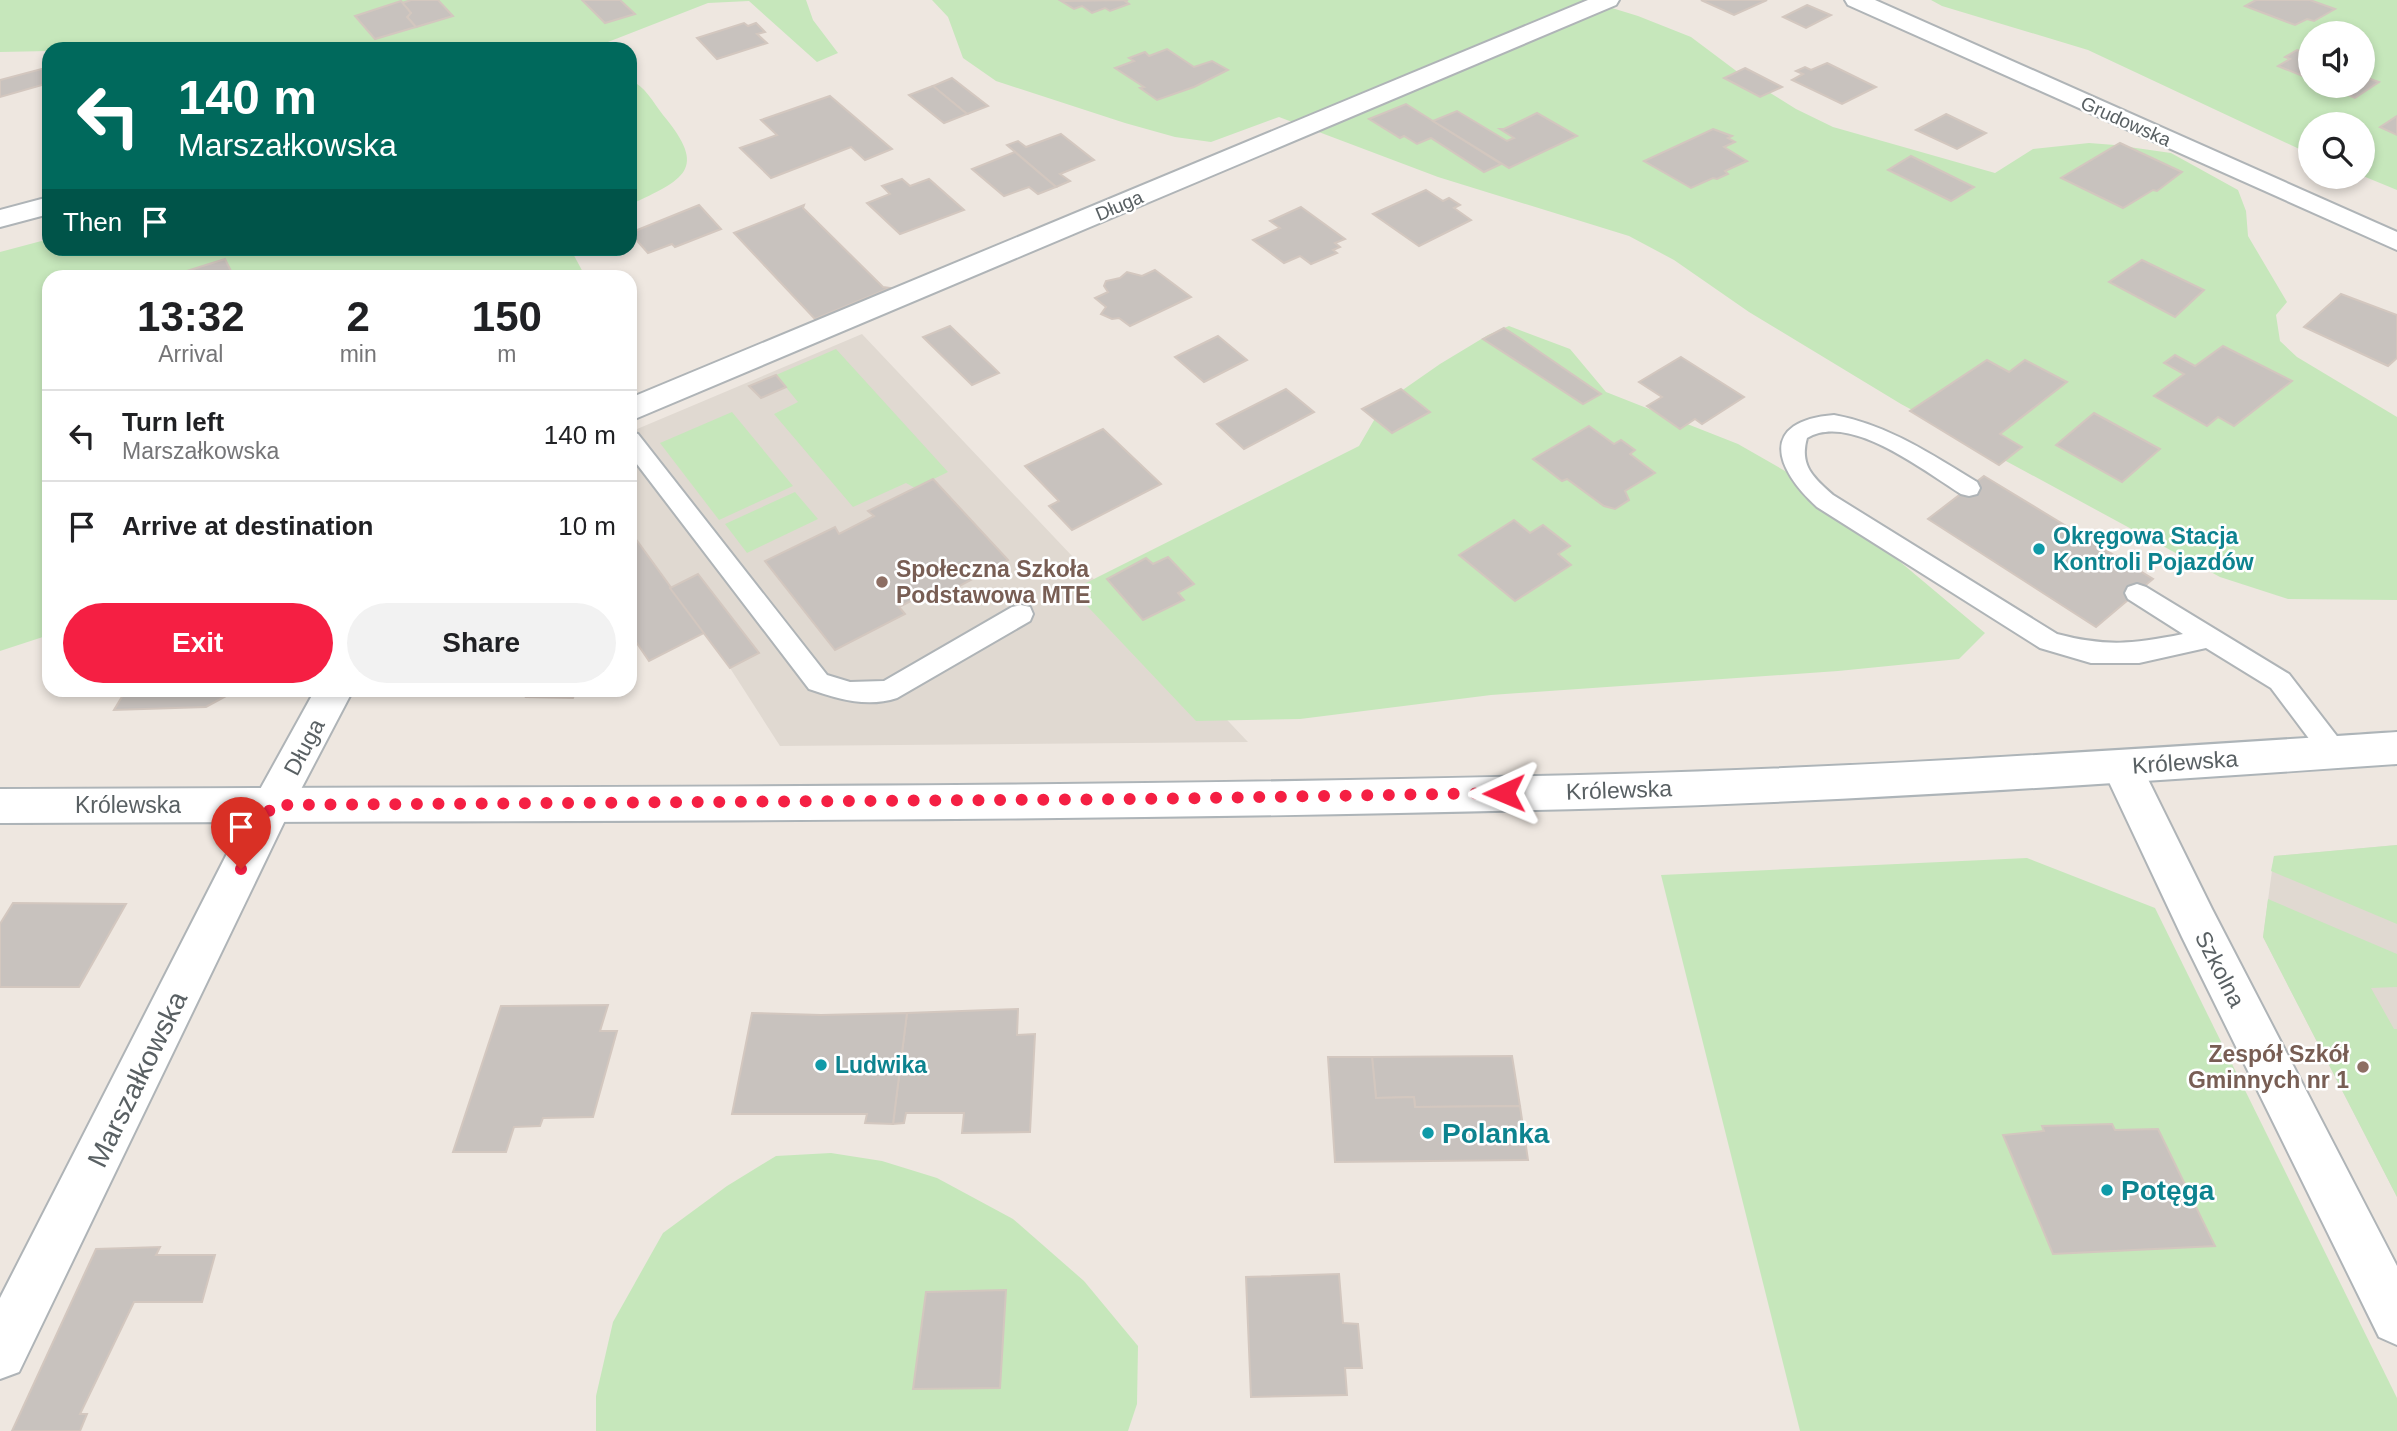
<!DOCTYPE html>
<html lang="en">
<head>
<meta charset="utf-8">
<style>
  body { margin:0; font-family:Arial,sans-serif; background:#f2f2f2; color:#202124; height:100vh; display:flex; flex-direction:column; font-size:26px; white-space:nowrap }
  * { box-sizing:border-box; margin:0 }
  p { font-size:23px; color:#757577 }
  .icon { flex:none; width:38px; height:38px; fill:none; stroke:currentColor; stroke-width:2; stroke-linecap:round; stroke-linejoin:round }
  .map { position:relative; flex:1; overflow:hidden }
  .side { position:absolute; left:42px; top:270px; width:595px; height:427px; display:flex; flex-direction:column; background:#fff; border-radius:21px; box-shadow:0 4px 10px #0003 }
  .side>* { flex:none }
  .guide { position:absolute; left:42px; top:42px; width:595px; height:214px; border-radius:21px; box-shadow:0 4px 10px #0003; background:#00695c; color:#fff; overflow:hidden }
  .controls { position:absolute; left:2298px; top:21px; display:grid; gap:14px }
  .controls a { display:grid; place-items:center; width:77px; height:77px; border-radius:50%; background:#fff; box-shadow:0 4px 10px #0003; font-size:35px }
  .pin { position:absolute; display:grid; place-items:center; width:60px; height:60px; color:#fff; margin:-72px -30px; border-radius:50% 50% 50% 0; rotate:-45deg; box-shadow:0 0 7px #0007 }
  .pin .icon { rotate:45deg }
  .me { position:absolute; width:77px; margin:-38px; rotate:269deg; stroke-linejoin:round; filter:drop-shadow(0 0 5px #0008) }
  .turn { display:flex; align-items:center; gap:24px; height:147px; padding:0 21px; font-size:32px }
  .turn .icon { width:91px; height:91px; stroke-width:2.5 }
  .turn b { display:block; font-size:49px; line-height:60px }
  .then { display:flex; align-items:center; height:66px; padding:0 21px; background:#0003; gap:14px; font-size:26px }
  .eta { display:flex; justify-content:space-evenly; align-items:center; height:119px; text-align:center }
  .eta b { font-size:42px; font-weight:800; line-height:49px }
  .primary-button { display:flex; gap:14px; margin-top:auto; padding:14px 21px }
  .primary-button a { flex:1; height:80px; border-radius:42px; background:#f51f43; color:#fff; font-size:28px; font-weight:800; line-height:80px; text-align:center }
  .primary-button a+a { background:#f2f2f2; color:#202124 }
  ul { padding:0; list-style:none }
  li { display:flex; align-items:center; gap:21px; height:91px; padding:0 21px; border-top:2px solid #e0e0e0 }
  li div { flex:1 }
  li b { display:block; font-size:26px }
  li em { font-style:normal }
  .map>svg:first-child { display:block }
</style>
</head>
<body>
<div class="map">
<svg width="2397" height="1431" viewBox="0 0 2397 1431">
  <rect width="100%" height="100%" fill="#eee7e0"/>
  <g fill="#e0d9d1">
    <polygon points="862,334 1248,742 780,746 730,668 630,531 630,432"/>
    <polygon points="2397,845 2397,1197 2263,937 2274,856"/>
  </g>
  <g fill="#c6e7bb" fill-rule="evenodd">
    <polygon points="0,0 806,0 813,20 838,53 817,62 749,1 708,3 590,49 49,49 49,51 0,52"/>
    <polygon points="932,0 1586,0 1638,16 1691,37 1743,76 1796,109 1833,127 1995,173 2033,149 2089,143 2115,145 2171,153 2238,190 2246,211 2248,236 2287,302 2276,315 2280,341 2297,357 2397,417 2397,600 2288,599 2220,577 1901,404 1749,312 1674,260 1629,236 1438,177 1279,117 1211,142 1175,137 1125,123 996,81 963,58 948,17"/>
    <path d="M1931,0h466v190l-34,-14 -1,-52h-52v30l-222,-104 -146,-44zM2310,33h52v53h-52z"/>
    <path d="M630,80c15,6 23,22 33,35 46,55 21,64 -33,90z"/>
    <polygon points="49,239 49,248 570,248 585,276 49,276 49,635 0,651 0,252"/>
    <polygon points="1509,326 1570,349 1606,392 1738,444 1806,483 1985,633 1959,659 1838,671 1491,695 1300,719 1196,721 1072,590 1359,446 1384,403 1440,364 1488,335"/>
    <polygon points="836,349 948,472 915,488 906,483 853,507 774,414 798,402 776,375"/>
    <polygon points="732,412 793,486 719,520 660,443"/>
    <polygon points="795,492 818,519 747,553 725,524"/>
    <polygon points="2397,845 2397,924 2271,871 2274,856"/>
    <polygon points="2027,858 2155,908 2397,1398 2397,1431 1800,1431 1661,875"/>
    <polygon points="2268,899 2397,954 2397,987 2371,988 2394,1029 2397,1029 2397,1197 2263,937"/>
    <polygon points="831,1153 882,1161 937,1178 1013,1219 1084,1281 1138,1346 1137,1404 1128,1431 596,1431 596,1396 613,1322 663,1233 727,1186 776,1156"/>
  </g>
  <g fill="#c8c2be" stroke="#d3c7bf" stroke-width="2">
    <polygon points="411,0 438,0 453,16 416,27 407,17 411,13 402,3"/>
    <polygon points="582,0 620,0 635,14 605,23"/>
    <polygon points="1128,0 1125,1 1129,4 1110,11 1105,8 1092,13 1082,6 1074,9 1061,1"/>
    <polygon points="1701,0 1767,0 1734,15"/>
    <polygon points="2256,0 2310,0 2335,9 2314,21 2307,19 2295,25 2245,6"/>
    <polygon points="401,1 411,13 407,17 416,27 375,39 355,16"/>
    <polygon points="1807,5 1831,15 1806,28 1783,17"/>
    <polygon points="744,23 748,26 756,23 765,32 757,34 767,43 717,59 697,38"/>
    <polygon points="1167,49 1194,67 1212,61 1228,70 1194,87 1157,100 1140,88 1144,87 1115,68 1134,61 1129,58 1145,52 1149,56"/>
    <polygon points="2297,50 2310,55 2310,79 2278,66 2290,59 2285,57"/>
    <polygon points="1827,63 1876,87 1842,104 1792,80 1803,74 1796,71 1805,67 1811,70"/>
    <polygon points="49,67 49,83 0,97 0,80"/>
    <polygon points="1745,68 1782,87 1760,97 1724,78"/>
    <polygon points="2362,76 2379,82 2355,98 2325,86 2362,86"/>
    <polygon points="952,78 988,106 967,114 933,86"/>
    <polygon points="933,86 967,114 944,123 909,95"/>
    <polygon points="830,96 892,149 865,160 851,147 771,178 740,148 777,135 761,120"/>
    <polygon points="1406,104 1433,121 1501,164 1484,172 1431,138 1417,144 1404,136 1400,138 1369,119"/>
    <polygon points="1457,111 1507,141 1514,138 1500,129 1504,129 1537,113 1577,136 1509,168 1433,121"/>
    <polygon points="1946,114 1986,133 1957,149 1916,130"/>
    <polygon points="2397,116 2397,135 2380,127"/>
    <polygon points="1713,129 1732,136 1728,138 1735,142 1724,147 1747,161 1725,171 1728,174 1717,179 1713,178 1691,188 1644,161"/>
    <polygon points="1061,134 1094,160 1060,174 1070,181 1056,187 1007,145 1018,141 1026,147"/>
    <polygon points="2120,143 2135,150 2182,172 2157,191 2153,190 2123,208 2061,178"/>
    <polygon points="1015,152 1056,187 1038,194 1029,187 1004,196 972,169"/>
    <polygon points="1911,156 1974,187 1951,201 1888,170"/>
    <polygon points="902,179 910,186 929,179 964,210 900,234 867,203 890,194 882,186"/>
    <polygon points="1426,190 1443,201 1449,198 1460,205 1454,208 1471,220 1419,246 1373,214"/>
    <polygon points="699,205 721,229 675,247 672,244 648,253 630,233"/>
    <polygon points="804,205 803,208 883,287 890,288 815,319 734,233"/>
    <polygon points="1301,207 1345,239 1335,243 1340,247 1333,250 1337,253 1311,264 1300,256 1284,263 1253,240 1280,228 1270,221"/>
    <polygon points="225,259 232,273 221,276 171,276"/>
    <polygon points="2142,260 2204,290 2175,317 2109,282"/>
    <polygon points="1155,270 1191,297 1130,326 1119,318 1112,319 1101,314 1106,307 1095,298 1108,292 1104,286 1106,281 1120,278 1127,272 1142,276"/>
    <polygon points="2341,294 2397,315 2397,358 2388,366 2304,327"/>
    <polygon points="950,326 997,371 999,373 972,385 923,337"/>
    <polygon points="1504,328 1518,337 1601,394 1583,404 1483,339"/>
    <polygon points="1218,336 1247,360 1204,382 1175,357"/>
    <polygon points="2223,346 2292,381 2234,426 2218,417 2207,426 2154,396 2184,374 2164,363 2175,355 2195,366"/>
    <polygon points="1681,357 1744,397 1702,424 1695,419 1680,429 1647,406 1662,397 1639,382"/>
    <polygon points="1987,360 2009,372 2025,360 2067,382 2000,434 2022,447 1999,465 1910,411"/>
    <polygon points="776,375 786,387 761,398 749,386"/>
    <polygon points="1286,389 1314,412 1244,449 1217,424"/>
    <polygon points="1401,389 1430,412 1392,433 1362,409"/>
    <polygon points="2094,413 2160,449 2122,482 2056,445"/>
    <polygon points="1589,426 1614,444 1621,440 1635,450 1630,454 1655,473 1625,491 1629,500 1615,509 1604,506 1567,479 1562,481 1533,459"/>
    <polygon points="1103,429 1161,484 1072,530 1049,506 1059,501 1025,466"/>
    <polygon points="1984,476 2153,579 2096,627 1928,519"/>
    <polygon points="933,479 1008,560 941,596 936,588 899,607 905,614 835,650 765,561 835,527 839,534 874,516 868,511"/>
    <polygon points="1514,520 1530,533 1543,525 1570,546 1558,554 1571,565 1515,601 1459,555"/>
    <polygon points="630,531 704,633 649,661 630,633 630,599 634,597 630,592"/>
    <polygon points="1168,557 1194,584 1178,593 1184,600 1143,620 1107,579 1146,558 1153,564"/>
    <polygon points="698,574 759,653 730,668 670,588"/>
    <polygon points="126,690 237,690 206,707 114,710"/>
    <polygon points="529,690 576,690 573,698 526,697"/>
    <polygon points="13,903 126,904 79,987 0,987 0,924"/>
    <polygon points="608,1005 600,1031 617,1031 593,1117 543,1118 540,1126 514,1127 506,1152 453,1152 501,1006"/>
    <polygon points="1018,1009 1017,1035 1035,1034 1030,1132 962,1133 964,1113 906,1113 904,1123 893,1124 907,1013"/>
    <polygon points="752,1013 821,1015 907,1013 893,1124 865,1123 867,1114 732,1114"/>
    <polygon points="1512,1056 1520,1106 1415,1107 1414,1097 1376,1098 1372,1057"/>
    <polygon points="1328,1057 1372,1057 1376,1098 1414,1097 1415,1107 1520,1106 1528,1160 1335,1162"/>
    <polygon points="2112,1124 2115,1130 2158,1129 2215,1246 2053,1254 2003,1135 2044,1131 2042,1126"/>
    <polygon points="160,1247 156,1255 215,1255 202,1302 134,1302 80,1414 87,1414 80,1431 12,1431 96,1249"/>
    <polygon points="1339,1274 1343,1323 1358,1324 1362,1368 1345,1368 1347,1395 1251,1397 1246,1277"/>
    <polygon points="1006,1290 1000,1388 913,1389 926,1292"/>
  </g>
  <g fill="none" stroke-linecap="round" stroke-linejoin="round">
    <g stroke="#afb4b7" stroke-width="4">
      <g id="service">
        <path d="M1834,415c54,10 97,39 143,67l3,6 -3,6 -8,2 -8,-2c-37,-23 -111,-82 -154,-56 -8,28 7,40 26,57l224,139c49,13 77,10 126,0l-55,-35 -3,-6 3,-6 9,-3 9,3 143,87 54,70 4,8 -4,8 -9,3 -9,-3 -54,-72 -65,-40 -67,15h-48l-51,-15 -223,-141c-43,-39 -58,-86 17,-92z"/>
        <path d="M630,432l8,2 189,241 23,7 34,-1 128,-74 9,-2 9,2 3,7 -3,7 -133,77c-30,10 -59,1 -88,-9l-179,-234z"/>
      </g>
    </g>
    <g stroke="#afb4b7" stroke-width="4">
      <g id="minor">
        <polygon points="1588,0 1619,0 1616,5 630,421 630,398"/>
        <polygon points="1845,0 1875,0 2397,232 2397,250 1848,5"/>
        <polygon points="49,197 49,214 0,227 0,210"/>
        <polygon points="315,690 353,690 288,814 19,1372 0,1379 0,1298 258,793"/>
        <polygon points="2122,751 2136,755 2212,909 2397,1266 2397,1345 2379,1337 2182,937 2102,767 2108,755"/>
      </g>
    </g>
    <g stroke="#adb4b8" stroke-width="4">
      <path id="secondary" d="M2397,732v32c-261,18 -521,36 -782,44 -538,15 -1077,12 -1615,15v-34c538,-3 1077,0 1615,-15 261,-7 521,-25 782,-42z"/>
    </g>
    <use href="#service" fill="#fff" fill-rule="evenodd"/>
    <use href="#minor" fill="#fff" fill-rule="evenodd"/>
    <use href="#secondary" fill="#fff" fill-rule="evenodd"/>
  </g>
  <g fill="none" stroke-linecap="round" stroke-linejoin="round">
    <polyline stroke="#f51f43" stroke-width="12" stroke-dasharray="0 21.6" points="241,869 272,805 1143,799 1504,793"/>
  </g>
  <g fill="#0f9aa8" stroke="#fff" stroke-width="2.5">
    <circle cx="2039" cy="549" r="7"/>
    <circle cx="821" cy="1065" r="7"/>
    <circle cx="1428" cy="1133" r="7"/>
    <circle cx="2107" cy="1190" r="7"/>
  </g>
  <g fill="#8d6e63" stroke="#fff" stroke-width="2.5">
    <circle cx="882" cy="582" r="7"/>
    <circle cx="2363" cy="1067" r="7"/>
  </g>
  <g text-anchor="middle" stroke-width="5" stroke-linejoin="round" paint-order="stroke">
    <g font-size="19" fill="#596063" stroke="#fff">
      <text transform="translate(2126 121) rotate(24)" y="7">Grudowska</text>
      <text transform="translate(1119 205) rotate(-23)" y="7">Długa</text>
    </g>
    <g font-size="23" font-weight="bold" fill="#0d838f" stroke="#fff" text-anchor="start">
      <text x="2053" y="544">Okręgowa Stacja<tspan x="2053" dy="26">Kontroli Pojazdów</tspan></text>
      <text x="835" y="1073">Ludwika</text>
    </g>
    <g font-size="23" font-weight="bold" fill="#785e54" stroke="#fff" text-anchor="start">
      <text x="896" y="577">Społeczna Szkoła<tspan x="896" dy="26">Podstawowa MTE</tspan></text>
      <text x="2349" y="1062" text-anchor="end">Zespół Szkół<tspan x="2349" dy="26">Gminnych nr 1</tspan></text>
    </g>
    <g font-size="23" fill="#596063" stroke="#fff">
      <text transform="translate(304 747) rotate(-62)" y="8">Długa</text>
      <text transform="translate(2185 762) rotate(-4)" y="8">Królewska</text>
      <text transform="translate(1619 790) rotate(-2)" y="8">Królewska</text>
      <text x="128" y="813">Królewska</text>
      <text transform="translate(2220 969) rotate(63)" y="8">Szkolna</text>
    </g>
    <g font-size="28" fill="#596063" stroke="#fff">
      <text transform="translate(137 1079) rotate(-64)" y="10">Marszałkowska</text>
    </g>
    <g font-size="28" font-weight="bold" fill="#0d838f" stroke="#fff" text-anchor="start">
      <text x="1442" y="1143">Polanka</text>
      <text x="2121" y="1200">Potęga</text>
    </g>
  </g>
</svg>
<div class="controls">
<a><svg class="icon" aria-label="sound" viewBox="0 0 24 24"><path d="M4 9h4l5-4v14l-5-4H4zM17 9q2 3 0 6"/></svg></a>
<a><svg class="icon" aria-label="search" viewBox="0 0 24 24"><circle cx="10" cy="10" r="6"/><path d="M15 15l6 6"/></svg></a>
</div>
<div class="pin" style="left:241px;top:869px;background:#d93025"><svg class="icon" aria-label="arrive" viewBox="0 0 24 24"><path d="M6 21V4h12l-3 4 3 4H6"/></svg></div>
<svg class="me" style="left:1504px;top:793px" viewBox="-20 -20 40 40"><path d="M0-17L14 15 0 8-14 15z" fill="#f51f43" stroke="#fff" stroke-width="4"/></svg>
<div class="guide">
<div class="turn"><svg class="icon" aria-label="left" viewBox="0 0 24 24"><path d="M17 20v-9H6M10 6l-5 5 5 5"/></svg><div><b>140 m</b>Marszałkowska</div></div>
<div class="then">Then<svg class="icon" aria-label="arrive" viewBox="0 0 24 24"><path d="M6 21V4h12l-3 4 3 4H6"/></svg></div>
</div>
<section class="side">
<div class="eta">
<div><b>13:32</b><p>Arrival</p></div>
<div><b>2</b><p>min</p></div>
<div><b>150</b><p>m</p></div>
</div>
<ul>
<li><svg class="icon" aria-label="left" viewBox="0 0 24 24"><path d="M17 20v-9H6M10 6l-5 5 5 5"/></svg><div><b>Turn left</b><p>Marszałkowska</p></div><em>140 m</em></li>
<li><svg class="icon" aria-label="arrive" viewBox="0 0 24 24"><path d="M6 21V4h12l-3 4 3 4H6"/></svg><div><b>Arrive at destination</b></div><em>10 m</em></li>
</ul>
<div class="primary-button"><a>Exit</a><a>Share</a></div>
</section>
</div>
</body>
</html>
